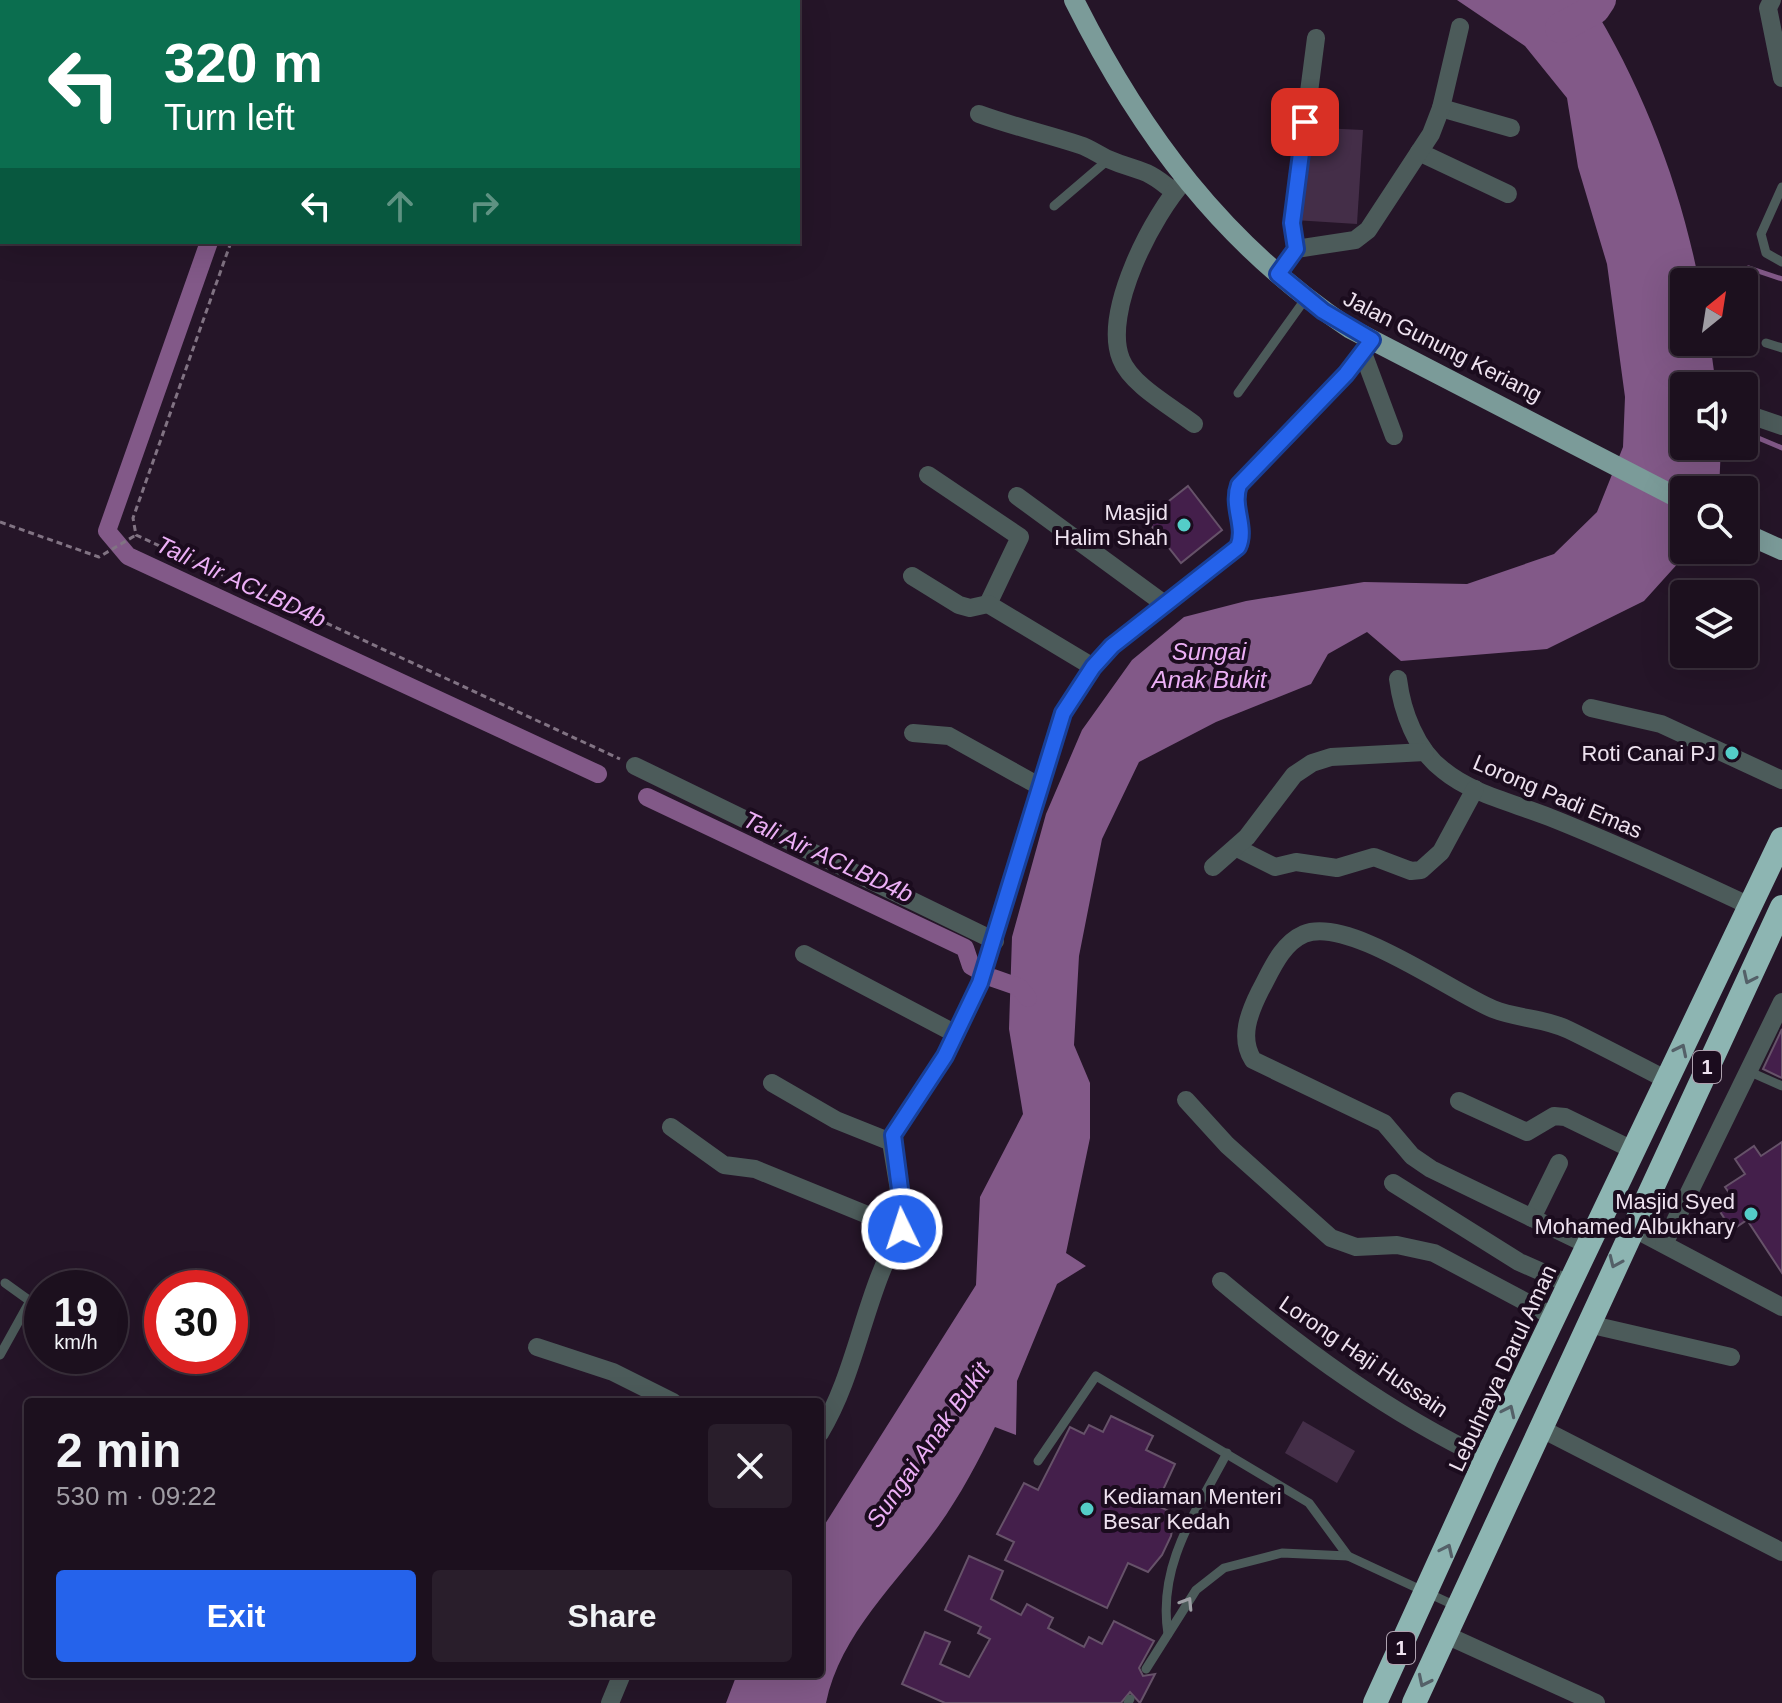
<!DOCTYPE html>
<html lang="en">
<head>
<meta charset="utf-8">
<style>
  body { margin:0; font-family:Helvetica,sans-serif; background:#291e2b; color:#f1f3f6; height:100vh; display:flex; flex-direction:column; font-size:30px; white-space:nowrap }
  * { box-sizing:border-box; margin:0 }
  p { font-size:26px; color:#a09da4 }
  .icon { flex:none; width:44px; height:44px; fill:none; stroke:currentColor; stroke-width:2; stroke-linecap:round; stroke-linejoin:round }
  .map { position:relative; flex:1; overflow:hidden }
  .details { position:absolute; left:24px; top:1398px; width:800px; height:280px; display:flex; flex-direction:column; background:#1c101e; border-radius:8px; box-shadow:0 8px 32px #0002,0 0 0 2px #3a303c }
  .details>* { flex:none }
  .hud { position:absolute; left:0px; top:0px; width:800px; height:244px; box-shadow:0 8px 32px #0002,0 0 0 2px #3a303c; background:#0b6e4f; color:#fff; overflow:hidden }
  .needle { width:52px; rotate:30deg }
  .buttons { position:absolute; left:1670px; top:268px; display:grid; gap:16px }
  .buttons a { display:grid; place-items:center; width:88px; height:88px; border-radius:8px; background:#1c101e; box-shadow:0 8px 32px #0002,0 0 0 2px #3a303c; font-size:40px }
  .speed { position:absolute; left:24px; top:1270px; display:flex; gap:16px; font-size:40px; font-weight:700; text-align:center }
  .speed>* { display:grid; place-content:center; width:104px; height:104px; border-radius:50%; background:#1c101e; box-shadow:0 8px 32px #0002,0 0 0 2px #3a303c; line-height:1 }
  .speed small { font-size:20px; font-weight:400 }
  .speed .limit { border:12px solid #d22; background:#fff; color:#111 }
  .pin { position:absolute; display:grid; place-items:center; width:68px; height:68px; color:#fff; margin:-34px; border-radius:16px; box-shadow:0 4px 12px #0006 }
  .me { position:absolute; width:88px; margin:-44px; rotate:356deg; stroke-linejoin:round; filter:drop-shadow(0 0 6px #0008) }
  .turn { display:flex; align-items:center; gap:28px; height:168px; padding:0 32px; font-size:36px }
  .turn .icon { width:104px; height:104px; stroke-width:2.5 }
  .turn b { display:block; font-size:56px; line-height:68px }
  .lanes { display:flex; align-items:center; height:76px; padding:0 32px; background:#0003; justify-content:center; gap:40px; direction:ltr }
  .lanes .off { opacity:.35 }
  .round { display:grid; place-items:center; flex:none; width:84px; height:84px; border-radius:8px; background:#291e2b }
  .overview { display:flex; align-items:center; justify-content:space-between; height:136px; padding:0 32px }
  h1 { font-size:48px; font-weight:700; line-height:60px }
  .action { display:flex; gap:16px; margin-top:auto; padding:16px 32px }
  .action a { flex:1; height:92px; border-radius:8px; background:#2563eb; color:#fff; font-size:32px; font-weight:700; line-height:92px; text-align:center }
  .action a+a { background:#291e2b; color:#f1f3f6 }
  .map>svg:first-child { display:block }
</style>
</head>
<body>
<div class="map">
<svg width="1782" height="1703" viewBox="0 0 1782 1703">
  <rect width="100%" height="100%" fill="#251528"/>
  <g fill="#442e48">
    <polygon points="1300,127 1363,130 1357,224 1294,220"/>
    <polygon points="1303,1421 1355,1451 1337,1483 1285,1453"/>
  </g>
  <path fill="#825988" d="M1457,0h132c53,85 91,184 110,282h-15v60h26l6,44h-32v60h37l-2,44h-35v60h6l-46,51 -97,48 -146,12 -34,-29 -39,22 -17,30 -95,38 -77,40 -37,77 -23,117 -5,89 16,38v55l-24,115 20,13 -29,18 -40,97 -1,54 -21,-8c-17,35 -35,69 -58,101 -40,55 -97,106 -111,175h-100l11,-29h83v-142l156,-247 4,-88 43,-83 -14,-85 3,-92 34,-123 36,-84 50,-70 52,-43 62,-16 118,-19 103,2 87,-30 43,-42 26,-65 2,-50 -18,-133 -29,-97 -11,-69 -42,-52z"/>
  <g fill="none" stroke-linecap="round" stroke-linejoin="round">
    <g stroke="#825988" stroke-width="5">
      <polyline points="1703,282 1749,268 1782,279"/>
      <polyline points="1744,432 1782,448"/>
    </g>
    <g stroke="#825988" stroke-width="18">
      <polyline points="295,2 295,0"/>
      <polyline points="209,242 107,531 128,556 598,774"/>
      <polyline points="647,797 965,948 971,966 978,970"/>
      <polyline points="993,978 1019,987 1028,998"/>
    </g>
    <polyline stroke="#825988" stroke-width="30" points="1560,28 1595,9 1601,0"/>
  </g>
  <g fill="#441f4b" stroke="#665269" stroke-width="2">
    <polygon points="1188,486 1222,530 1181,563 1146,519"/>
    <polygon points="1782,1029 1782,1078 1763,1069"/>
    <polygon points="1782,1142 1782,1273 1747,1220 1732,1230 1717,1207 1732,1197 1725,1187 1745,1174 1735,1159 1754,1146 1761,1156"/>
    <polygon points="1111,1416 1153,1436 1146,1450 1175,1464 1156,1505 1175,1514 1171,1536 1162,1555 1148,1572 1128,1563 1107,1608 1005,1560 1014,1542 997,1534 1024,1483 1038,1490 1070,1427 1084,1434 1089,1425 1103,1432"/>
    <polygon points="969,1556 1003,1571 991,1599 1021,1615 1027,1604 1053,1618 1048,1628 1084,1647 1089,1637 1102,1644 1114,1621 1154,1641 1139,1668 1143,1676 1155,1674 1140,1703 1130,1692 1121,1703 945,1703 902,1684 925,1632 950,1642 940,1664 969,1677 990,1639 978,1633 981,1627 945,1610"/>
  </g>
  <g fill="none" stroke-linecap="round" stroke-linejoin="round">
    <g stroke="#817383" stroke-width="3" stroke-dasharray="6 4" stroke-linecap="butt">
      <polyline points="316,2 316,0"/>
      <polyline points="231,242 133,518 136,535 620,759"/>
      <polyline points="0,522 99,557 136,535"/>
    </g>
    <g stroke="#4c5b5a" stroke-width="9">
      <polyline points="1782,187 1761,234 1766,253 1782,262"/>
      <polyline points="1054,206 1109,159"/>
      <polyline points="1766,343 1782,348"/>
      <polyline points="1238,393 1306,298"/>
      <polyline points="1748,1071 1782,1086"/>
      <polyline points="0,1355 30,1301 5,1283"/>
      <polyline points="1038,1461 1096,1376 1309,1503 1348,1556"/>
      <path d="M1168,1634c-11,-69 28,-122 59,-181"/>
      <polyline points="1146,1669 1196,1590 1224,1568 1282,1553 1348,1556 1458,1607"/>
      <polyline points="1128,1703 1130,1699"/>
    </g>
    <g stroke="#4c5b5a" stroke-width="18">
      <polyline points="1772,0 1768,8 1782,78"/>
      <polyline points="1441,108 1511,128"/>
      <path d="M979,114c33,12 67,20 101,31 10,3 19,10 28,14 32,14 36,7 66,33"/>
      <polyline points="1419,152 1508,194"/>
      <path d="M1185,180c-32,34 -83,132 -64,179 10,26 51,48 73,65"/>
      <polyline points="1296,249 1292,223 1316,38"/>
      <polyline points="1278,274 1296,249 1355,240 1368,230 1431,134 1441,108 1460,27"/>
      <polyline points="1363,353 1394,436"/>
      <polyline points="1744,413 1782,426"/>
      <polyline points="928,475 1020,537 988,604"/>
      <polyline points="1017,496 1163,603"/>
      <polyline points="912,576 959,605 970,608 988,604 1093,667"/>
      <path d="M1398,679c4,32 18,71 45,91 29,24 71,33 106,47 68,27 135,58 201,89"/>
      <polyline points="1591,708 1661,724 1782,780"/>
      <polyline points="913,733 949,736 1039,786"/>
      <polyline points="635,766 995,941"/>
      <polyline points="1237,848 1275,867 1296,862 1337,868 1374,857 1411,871 1421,870 1441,852 1475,789"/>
      <polyline points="1213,867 1247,837 1294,775 1312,763 1331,757 1425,752"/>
      <polyline points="804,954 956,1034"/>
      <polyline points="772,1083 836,1120 891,1142"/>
      <polyline points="1186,1100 1227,1145 1331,1238 1356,1247 1397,1245 1434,1253 1554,1317"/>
      <polyline points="1459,1101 1527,1132 1554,1116 1565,1117 1633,1150"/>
      <polyline points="671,1127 724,1165 755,1169 902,1229"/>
      <polyline points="1393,1183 1519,1262 1569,1284"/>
      <polyline points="1532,1218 1559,1163"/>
      <polyline points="1631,1227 1782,1307"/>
      <polyline points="1664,1244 1782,1002"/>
      <path d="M1588,1245l-157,-76 -19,-13 -28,-33 -131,-63c-14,-22 -4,-47 7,-69 11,-20 21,-47 44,-57 44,-18 146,57 189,75 25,10 52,9 76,21 33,16 65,33 98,50"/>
      <path d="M1221,1281c82,69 168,132 265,178"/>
      <polyline points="1588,1324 1731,1357"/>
      <polyline points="537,1347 613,1372 673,1402"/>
      <polyline points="1540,1428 1782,1552"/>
      <path d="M820,1433c38,-63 44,-140 82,-204l2,-9 -12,-72 1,-13 52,-79 35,-73 83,-270 30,-46 19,-21 126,-99c9,-20 -7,-40 1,-62l107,-111 26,-34"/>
      <polyline points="1446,1635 1596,1703"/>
      <polyline points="610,1703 622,1674"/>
    </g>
    <g stroke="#7b9b99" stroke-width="20">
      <path d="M1074,0c67,134 149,244 275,328l335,173"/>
      <polyline points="1744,533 1782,550"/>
    </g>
    <g stroke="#8db5b2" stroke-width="24">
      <polyline points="1375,1703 1486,1459 1782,839"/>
      <polyline points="1414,1703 1782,907"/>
    </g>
  </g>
  <defs><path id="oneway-chevron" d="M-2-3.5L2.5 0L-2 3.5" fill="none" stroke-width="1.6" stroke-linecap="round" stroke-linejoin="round" transform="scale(2)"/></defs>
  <g stroke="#546068">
    <use href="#oneway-chevron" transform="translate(1749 978) rotate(115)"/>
    <use href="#oneway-chevron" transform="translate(1681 1050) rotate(-64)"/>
    <use href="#oneway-chevron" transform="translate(1615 1262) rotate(114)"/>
    <use href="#oneway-chevron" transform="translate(1509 1411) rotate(-65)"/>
    <use href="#oneway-chevron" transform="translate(1447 1550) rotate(-65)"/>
    <use href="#oneway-chevron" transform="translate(1424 1681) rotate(116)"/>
  </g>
  <use stroke="#9d9ea4" href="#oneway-chevron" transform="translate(1187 1603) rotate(-58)"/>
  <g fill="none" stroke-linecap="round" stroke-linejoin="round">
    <g stroke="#184099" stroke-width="20">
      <path id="route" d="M902,1229l2,-9 -11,-85 52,-79 35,-73 83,-270 30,-46 19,-21 126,-99c9,-20 -7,-40 1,-62l107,-111 26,-34 -49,-29 -45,-37 18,-25 -4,-26 13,-101"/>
    </g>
    <use href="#route" stroke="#2563eb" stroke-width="14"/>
  </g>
  <g fill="#54cdc8" stroke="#1b0c1e" stroke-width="3">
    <circle cx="1184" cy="525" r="8"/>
    <circle cx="1732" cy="753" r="8"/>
    <circle cx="1751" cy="1214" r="8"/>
    <circle cx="1087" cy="1509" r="8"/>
  </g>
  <g text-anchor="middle" stroke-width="8" stroke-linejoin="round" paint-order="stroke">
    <g fill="#1b0c1e" stroke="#afa2b0" stroke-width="2">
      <rect x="1693" y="1051" width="28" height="32" rx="6"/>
      <rect x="1387" y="1632" width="28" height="32" rx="6"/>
    </g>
    <g font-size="20" font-weight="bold" fill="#eee2ef">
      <text x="1707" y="1074">1</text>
      <text x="1401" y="1655">1</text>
    </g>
    <g font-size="22" fill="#eee2ef" stroke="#1b0c1e">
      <text transform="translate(1443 346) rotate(27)" y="8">Jalan Gunung Keriang</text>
      <text transform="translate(1558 796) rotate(23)" y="8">Lorong Padi Emas</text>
      <text transform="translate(1364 1356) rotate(34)" y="8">Lorong Haji Hussain</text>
      <text transform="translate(1502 1368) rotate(-65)" y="8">Lebuhraya Darul Aman</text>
    </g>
    <g font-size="22" fill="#eee2ef" stroke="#1b0c1e" text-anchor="end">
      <text x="1168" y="520">Masjid<tspan x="1168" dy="25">Halim Shah</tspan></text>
      <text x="1716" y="761">Roti Canai PJ</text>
      <text x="1735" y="1209">Masjid Syed<tspan x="1735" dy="25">Mohamed Albukhary</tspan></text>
      <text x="1103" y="1504" text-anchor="start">Kediaman Menteri<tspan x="1103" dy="25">Besar Kedah</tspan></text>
    </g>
    <g font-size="24" font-style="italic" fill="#ecaff6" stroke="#1b0c1e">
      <text transform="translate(241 582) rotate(25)" y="8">Tali Air ACLBD4b</text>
      <text x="1209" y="660">Sungai<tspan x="1209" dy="28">Anak Bukit</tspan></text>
      <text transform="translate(828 857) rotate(25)" y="8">Tali Air ACLBD4b</text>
      <text transform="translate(928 1445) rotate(-55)" y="8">Sungai Anak Bukit</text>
    </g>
  </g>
</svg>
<div class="buttons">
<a><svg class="needle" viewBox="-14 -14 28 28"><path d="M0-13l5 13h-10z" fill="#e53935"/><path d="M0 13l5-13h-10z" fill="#a09da4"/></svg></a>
<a><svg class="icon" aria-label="sound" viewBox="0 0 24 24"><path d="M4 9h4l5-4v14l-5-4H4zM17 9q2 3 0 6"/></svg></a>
<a><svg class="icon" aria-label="search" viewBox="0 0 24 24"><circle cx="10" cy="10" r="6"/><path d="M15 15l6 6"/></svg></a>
<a><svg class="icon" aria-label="layers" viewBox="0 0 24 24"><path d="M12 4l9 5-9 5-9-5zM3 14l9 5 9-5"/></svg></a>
</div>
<div class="speed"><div>19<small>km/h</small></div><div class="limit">30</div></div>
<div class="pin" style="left:1305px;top:122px;background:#d93025"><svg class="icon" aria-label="arrive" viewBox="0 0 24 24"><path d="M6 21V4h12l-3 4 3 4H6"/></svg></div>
<svg class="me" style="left:902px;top:1229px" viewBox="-20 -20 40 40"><circle r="17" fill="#2563eb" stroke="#fff" stroke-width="3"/><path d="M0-11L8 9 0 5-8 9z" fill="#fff"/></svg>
<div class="hud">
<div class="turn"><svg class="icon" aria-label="left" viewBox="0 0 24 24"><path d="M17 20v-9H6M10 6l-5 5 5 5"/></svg><div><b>320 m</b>Turn left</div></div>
<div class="lanes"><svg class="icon" aria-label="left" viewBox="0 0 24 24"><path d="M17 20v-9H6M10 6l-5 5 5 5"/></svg><svg class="icon off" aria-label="ahead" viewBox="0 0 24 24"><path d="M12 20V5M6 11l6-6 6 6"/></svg><svg class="icon off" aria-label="right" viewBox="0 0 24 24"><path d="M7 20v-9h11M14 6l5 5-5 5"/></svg></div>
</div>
<section class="details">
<div class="overview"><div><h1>2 min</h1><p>530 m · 09:22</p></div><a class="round"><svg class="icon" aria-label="close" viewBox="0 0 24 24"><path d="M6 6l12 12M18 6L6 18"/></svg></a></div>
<div class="action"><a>Exit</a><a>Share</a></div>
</section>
</div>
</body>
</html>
